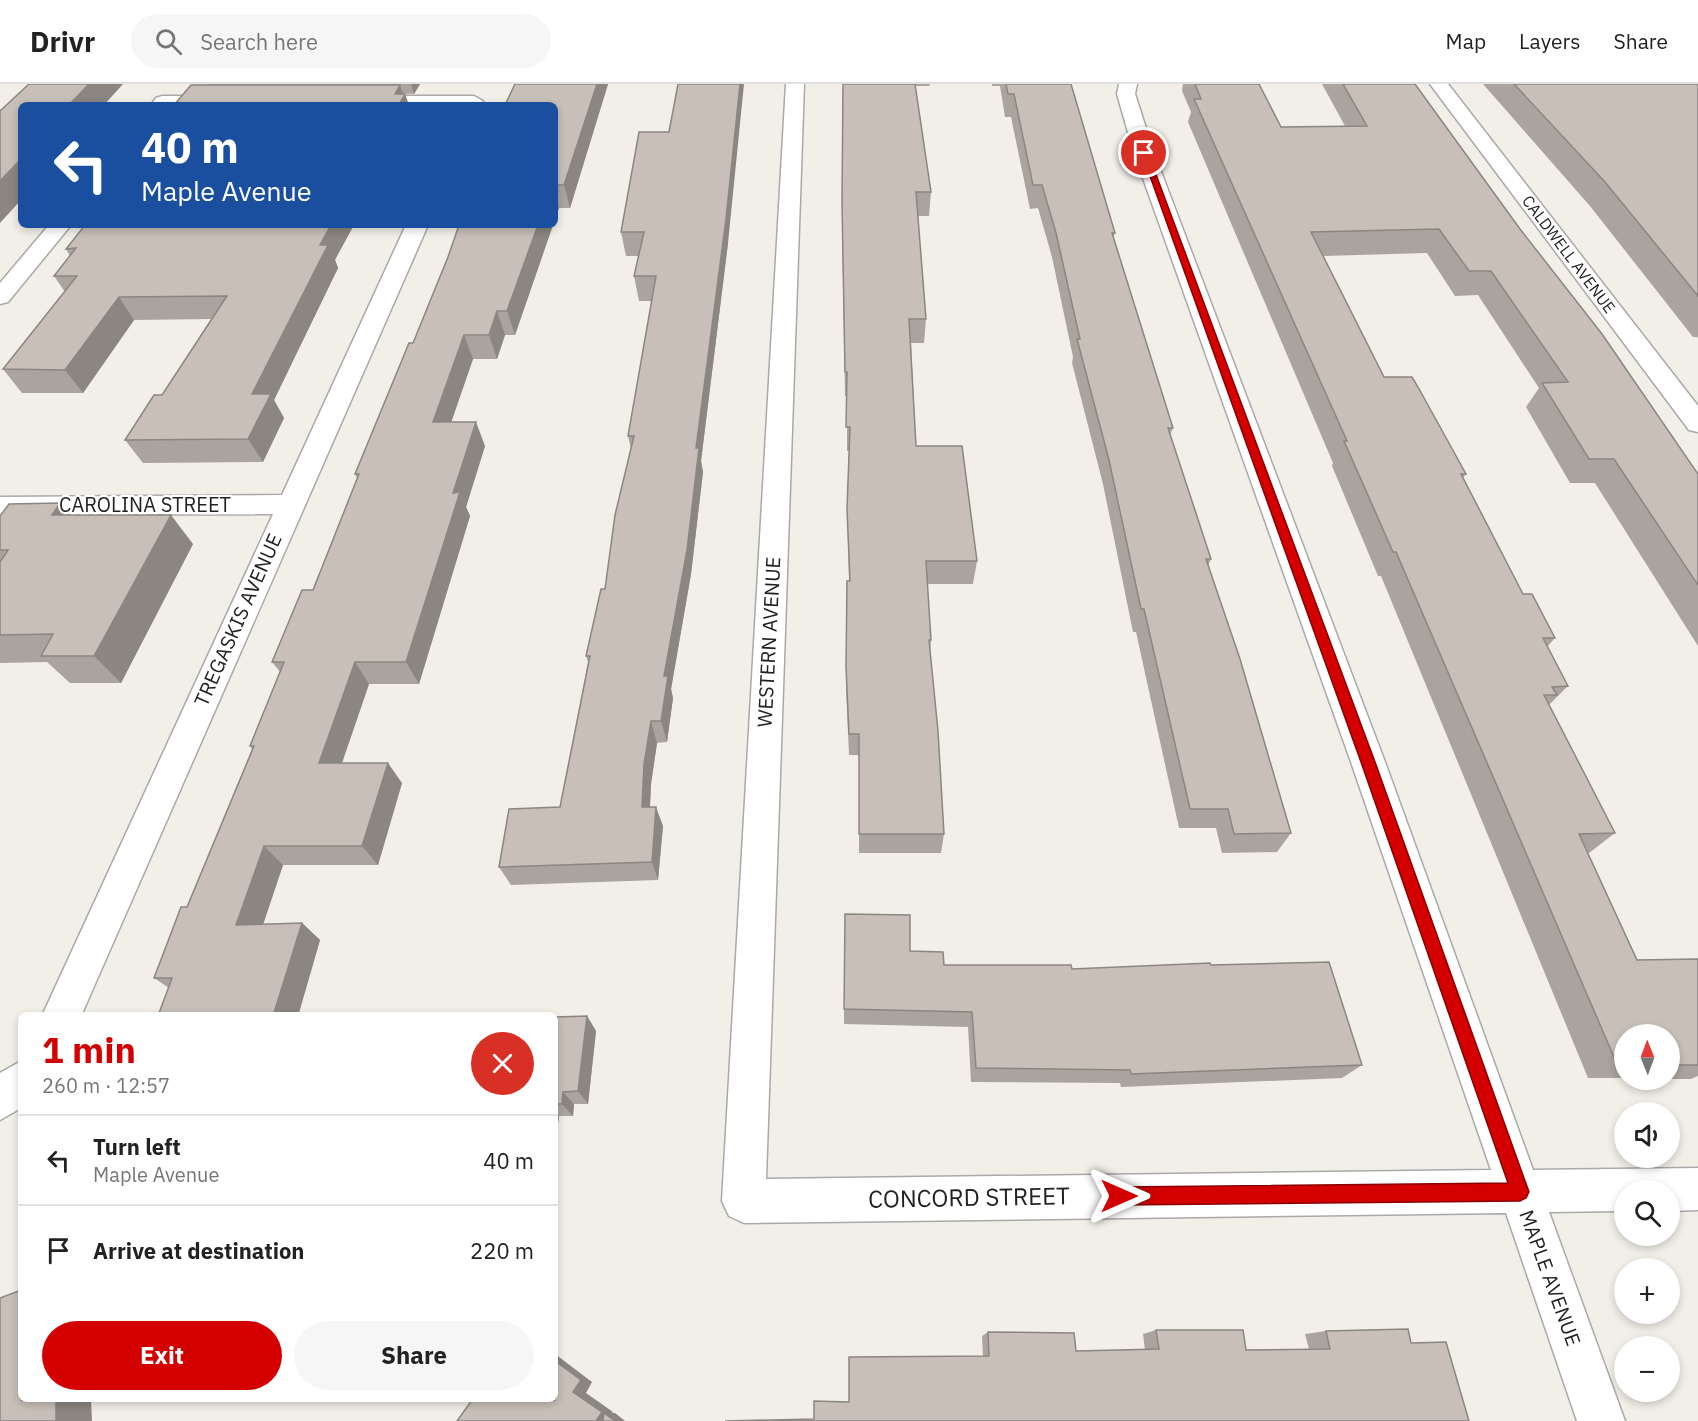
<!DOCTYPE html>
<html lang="en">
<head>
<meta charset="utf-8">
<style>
  body { margin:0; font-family:"IBM Plex Sans",sans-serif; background:#f6f6f6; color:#222; height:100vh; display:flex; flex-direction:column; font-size:22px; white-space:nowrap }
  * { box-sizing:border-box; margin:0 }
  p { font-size:20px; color:#767676 }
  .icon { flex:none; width:33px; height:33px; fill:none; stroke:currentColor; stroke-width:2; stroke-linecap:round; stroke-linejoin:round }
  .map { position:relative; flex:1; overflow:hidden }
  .details { position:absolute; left:18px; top:928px; width:540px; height:390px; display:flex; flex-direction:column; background:#fff; border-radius:9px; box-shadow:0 3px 9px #0003 }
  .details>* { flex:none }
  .top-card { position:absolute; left:18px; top:18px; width:540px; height:126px; border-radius:9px; box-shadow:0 3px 9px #0003; background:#1a4fa0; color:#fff; overflow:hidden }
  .needle { width:39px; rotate:359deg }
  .controls { position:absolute; left:1614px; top:940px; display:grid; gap:12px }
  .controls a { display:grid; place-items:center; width:66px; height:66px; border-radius:50%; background:#fff; box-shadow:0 3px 9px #0003; font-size:30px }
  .pin { position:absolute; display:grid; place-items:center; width:51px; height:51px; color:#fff; margin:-26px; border:3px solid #fff; border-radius:50%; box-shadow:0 2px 6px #0007 }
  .me { position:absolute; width:66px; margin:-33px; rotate:90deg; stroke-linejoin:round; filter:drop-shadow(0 0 4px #0008) }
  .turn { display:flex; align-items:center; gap:21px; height:126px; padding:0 24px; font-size:27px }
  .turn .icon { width:78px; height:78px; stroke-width:2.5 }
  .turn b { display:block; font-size:42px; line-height:51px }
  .round { display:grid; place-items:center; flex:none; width:63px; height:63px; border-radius:32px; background:#f6f6f6 }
  .summary { display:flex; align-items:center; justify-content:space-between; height:102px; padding:0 24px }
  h1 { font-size:36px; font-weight:700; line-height:45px; color:#d40000 }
  .action { display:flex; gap:12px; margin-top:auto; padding:12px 24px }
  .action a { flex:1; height:69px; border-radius:36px; background:#d40000; color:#fff; font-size:24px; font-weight:700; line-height:69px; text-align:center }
  .action a+a { background:#f6f6f6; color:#222 }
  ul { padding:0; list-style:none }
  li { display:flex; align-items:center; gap:18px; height:90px; padding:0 24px; border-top:2px solid #e0e0e0 }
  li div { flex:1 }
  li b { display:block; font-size:22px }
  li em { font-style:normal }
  header { display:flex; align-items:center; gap:36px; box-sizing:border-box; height:84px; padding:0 30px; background:#fff; border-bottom:2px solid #e0e0e0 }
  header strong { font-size:28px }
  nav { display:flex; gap:33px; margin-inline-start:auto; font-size:21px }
  .search { width:420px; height:54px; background:#f6f6f6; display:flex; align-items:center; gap:15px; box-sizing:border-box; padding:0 21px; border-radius:33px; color:#767676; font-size:22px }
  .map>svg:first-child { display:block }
</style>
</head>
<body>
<header>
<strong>Drivr</strong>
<div class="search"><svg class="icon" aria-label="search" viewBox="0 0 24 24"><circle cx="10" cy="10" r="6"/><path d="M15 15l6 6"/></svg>Search here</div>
<nav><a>Map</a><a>Layers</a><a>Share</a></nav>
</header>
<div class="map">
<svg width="1698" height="1337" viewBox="0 0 1698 1337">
  <rect width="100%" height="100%" fill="#f2efe9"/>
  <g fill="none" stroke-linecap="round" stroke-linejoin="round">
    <g stroke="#a9a9a9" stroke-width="3">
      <g id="minor">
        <polygon points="786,0 804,0 766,1095 1491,1086 1351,678 1134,69 1117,10 1119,0 1137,0 1135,10 1154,69 1385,678 1533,1086 1698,1084 1698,1126 1670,1127 1670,1107 1624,1107 1624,1127 1549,1128 1625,1337 1577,1337 1506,1129 744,1139 729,1132 722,1117"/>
        <polygon points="1430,0 1448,0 1698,322 1698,348 1689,346"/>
        <polygon points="162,12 220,12 229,18 227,21 155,21 153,18 156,14"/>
        <polygon points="362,12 474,12 483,17 480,21 356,21 353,17 356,13"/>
        <polygon points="49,141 71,141 8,218 0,220 0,199"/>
        <polygon points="406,141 428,141 81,932 42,932 273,430 0,431 0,413 282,411"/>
        <polygon points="21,977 21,1024 0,1036 0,989"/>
      </g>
    </g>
    <use href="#minor" fill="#fff" fill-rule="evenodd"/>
  </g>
  <g fill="#aba49e">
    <polygon points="208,0 420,0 414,10 208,1"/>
    <polygon points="608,0 570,124 559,124 555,135 555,21"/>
    <polygon points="843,0 930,0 929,2 915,2 931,108 929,132 918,132 926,235 924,259 911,259 916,362 977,477 973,500 927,500 931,556 930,568 944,750 941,769 859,769 859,671 849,671 846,604 849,497 847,425 849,367 847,367 847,312 845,312 842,142"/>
    <polygon points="992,0 1071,0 1115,149 1113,154 1173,344 1170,351 1211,475 1208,482 1291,749 1277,768 1222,769 1216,744 1179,744 1136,548 1133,548 1103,400 1072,279 1073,273 1052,173 1038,124 1030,125 1011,33 1005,33 1000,2 992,2"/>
    <polygon points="1183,0 1259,0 1281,43 1345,42 1322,0 1415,0 1698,390 1698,562 1595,399 1570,399 1526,323 1539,304 1478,211 1455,212 1427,169 1323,172 1384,293 1466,390 1463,394 1523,510 1555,554 1547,563 1568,602 1549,621 1615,749 1589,769 1588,769 1637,876 1698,875 1698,992 1691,995 1670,995 1670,951 1624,951 1624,994 1588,994 1381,492 1378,492 1332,382 1333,379 1188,38 1191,28 1182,7"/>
    <polygon points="1483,0 1698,0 1698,254 1697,253 1693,253 1590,122"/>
    <polygon points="669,48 728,159 701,377 703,388 691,490 671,605 673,614 667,658 657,659 651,700 650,723 663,742 658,796 511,801 499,783 560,723 588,578 586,572 605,505 631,365 628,352 652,217 639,217 634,192 639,172 626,172 621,148"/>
    <polygon points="85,141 335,176 338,184 274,316 284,334 263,378 143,379 125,356 162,311 211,235 134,236 83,309 22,309 3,285 65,208 54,192 70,172 66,165"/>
    <polygon points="459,141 553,141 515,251 505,251 497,275 473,275 451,338 485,362 466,423 470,432 419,600 369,600 342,679 402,699 378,781 283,781 263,841 302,839 320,856 298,932 158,932 169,904 154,894 187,823 252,665 250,662 280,588 272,578 313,506 357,394 355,390 413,259 448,173"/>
    <polygon points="70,431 193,460 121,599 70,599 47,578 0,579 0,432"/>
    <polygon points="910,867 944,881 1072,885 1211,881 1362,981 1342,994 1121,1003 1120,999 971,998 968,943 844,940 844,925"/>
    <polygon points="587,932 596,947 588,1020 574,1020 573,1032 559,1032 555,1061 555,933"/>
    <polygon points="1156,1246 1246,1266 1309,1265 1305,1250 1326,1247 1411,1259 814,1335 849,1318 983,1272 982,1252 988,1248 1076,1267 1145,1266 1143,1250"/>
  </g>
  <g fill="#8b8681">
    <polygon points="89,0 123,0 104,21 69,21"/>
    <polygon points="411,0 420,0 414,10"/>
    <polygon points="597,0 608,0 570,124 564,101"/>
    <polygon points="740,0 744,0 728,159 701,377 703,388 691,490 671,605 673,614 667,658 661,637 664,592"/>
    <polygon points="400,1 404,13 405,10 409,21 399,21 395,10"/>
    <polygon points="21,75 21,116 0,139 0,97"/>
    <polygon points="555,108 559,124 555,135"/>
    <polygon points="331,141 354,141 335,176 338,184 274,316 284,334 263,378 248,355 252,310 320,161"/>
    <polygon points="538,141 553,141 515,251 507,227"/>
    <polygon points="119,213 134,236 83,309 65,286"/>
    <polygon points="497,227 505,251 497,275 489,251"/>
    <polygon points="464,251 473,275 443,362 433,338"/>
    <polygon points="476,338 485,362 466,423 470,432 419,600 406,578 453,409"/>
    <polygon points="60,419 85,449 52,431"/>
    <polygon points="171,431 193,460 121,599 94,572"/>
    <polygon points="355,578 369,600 335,699 319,679"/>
    <polygon points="651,637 657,659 651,700 649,743 642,723 644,680"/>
    <polygon points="388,679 402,699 378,781 362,762"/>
    <polygon points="656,723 663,742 658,796 652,778"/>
    <polygon points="264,762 283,781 257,858 236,841"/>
    <polygon points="302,839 320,856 298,932 273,932"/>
    <polygon points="587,932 596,947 588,1020 578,1007"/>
    <polygon points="563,1008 574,1020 573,1032 562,1020"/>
    <polygon points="555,1028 559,1032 555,1061"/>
    <polygon points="555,1270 592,1298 586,1309 613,1328 612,1329 615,1329 625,1337 596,1337 573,1308 555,1277"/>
    <polygon points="56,1316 91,1316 92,1337 56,1337"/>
  </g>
  <g fill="#c7bfb8" stroke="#8b8681" stroke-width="1.5">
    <polygon points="29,0 89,0 69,21 21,21 21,75 0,97 0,27"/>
    <polygon points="515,0 597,0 564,101 555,101 555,21 505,21"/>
    <polygon points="678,0 740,0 726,135 696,364 699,364 687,466 664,592 668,592 661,637 651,637 644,680 642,723 656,723 652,778 499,783 509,725 560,723 590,572 586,572 601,505 605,505 615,431 634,352 628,352 656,192 634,192 644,148 621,148 639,48 669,48"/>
    <polygon points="843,0 915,0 931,108 916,108 926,235 909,235 916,362 962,362 977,477 926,477 931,556 929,556 938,647 944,750 859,750 859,650 849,650 846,583 847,497 850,497 847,425 850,343 846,343 847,288 845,288 842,118"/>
    <polygon points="1006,0 1071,0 1115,149 1112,149 1173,344 1168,344 1211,475 1206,475 1240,575 1291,749 1234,750 1228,725 1190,725 1144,525 1141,525 1109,376 1077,255 1080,255 1056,149 1042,101 1033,101 1014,10 1008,10"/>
    <polygon points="1195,0 1259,0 1281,43 1367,42 1343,0 1415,0 1520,145 1602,250 1698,390 1698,501 1614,375 1589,375 1542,299 1568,298 1491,187 1469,187 1439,145 1311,148 1384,293 1412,293 1418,303 1466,390 1461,390 1523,510 1532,510 1555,554 1543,554 1568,602 1552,603 1557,611 1544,611 1615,749 1579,750 1637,876 1698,875 1698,981 1670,981 1670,951 1624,951 1624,981 1617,980 1396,468 1393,468 1344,357 1347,357 1194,15 1201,15"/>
    <polygon points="1514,0 1698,0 1698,212 1605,98"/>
    <polygon points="191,1 400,1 395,10 405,10 399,21 174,21"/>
    <polygon points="85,141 331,141 320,161 328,161 252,310 271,310 248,355 125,356 154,311 162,311 227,212 119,213 65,286 3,285 77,192 54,192 76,164 66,165"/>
    <polygon points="459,141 538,141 507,227 497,227 489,251 464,251 433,338 476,338 453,409 460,408 406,578 355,578 319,679 388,679 362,762 264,762 236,841 302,839 273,932 158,932 172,894 154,894 181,823 187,823 254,662 250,662 284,578 272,578 302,506 313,506 359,390 355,390 409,259 413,259 448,173"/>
    <polygon points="60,419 52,431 171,431 94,572 41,572 53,550 0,551 0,478 8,466 0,466 0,432 9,420"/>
    <polygon points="845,830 910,831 910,867 943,868 944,881 1071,881 1072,885 1210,879 1211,881 1329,878 1362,981 1131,990 1130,986 976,984 972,928 844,925"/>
    <polygon points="587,932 578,1007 563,1008 562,1020 555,1020 555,933"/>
    <polygon points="21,1206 21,1316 56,1316 56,1337 0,1337 0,1214"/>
    <polygon points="1408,1245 1411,1259 1446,1258 1469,1337 725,1337 814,1335 814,1317 849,1318 849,1273 989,1272 988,1248 1074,1249 1076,1267 1159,1265 1156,1246 1243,1246 1246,1266 1330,1265 1326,1247"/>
    <polygon points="555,1277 581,1296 573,1308 602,1328 596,1337 457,1337 472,1316 555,1316"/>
    <polygon points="604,1329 615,1337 603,1337"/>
  </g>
  <polygon fill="#d40000" stroke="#8a0000" stroke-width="1.5" points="1141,67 1148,69 1375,678 1529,1108 1526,1114 1520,1117 1119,1121 1113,1118 1110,1112 1113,1106 1119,1103 1508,1099 1361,678"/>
  <g text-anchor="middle" stroke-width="4.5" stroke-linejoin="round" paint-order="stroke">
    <g font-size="16" fill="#222" stroke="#fff">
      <text transform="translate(1569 170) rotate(53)" y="6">CALDWELL AVENUE</text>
    </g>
    <g font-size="20" fill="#222" stroke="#fff">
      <text x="145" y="428">CAROLINA STREET</text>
      <text transform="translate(238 536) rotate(-66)" y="7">TREGASKIS AVENUE</text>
      <text transform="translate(769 558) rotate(-87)" y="7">WESTERN AVENUE</text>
      <text transform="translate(1550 1194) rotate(70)" y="7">MAPLE AVENUE</text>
    </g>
    <g font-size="24" fill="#222" stroke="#fff">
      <text transform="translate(969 1114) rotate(-1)" y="8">CONCORD STREET</text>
    </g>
  </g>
</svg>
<div class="controls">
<a><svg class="needle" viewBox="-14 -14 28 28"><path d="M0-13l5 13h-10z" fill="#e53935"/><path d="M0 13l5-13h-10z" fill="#767676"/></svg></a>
<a><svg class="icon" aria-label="sound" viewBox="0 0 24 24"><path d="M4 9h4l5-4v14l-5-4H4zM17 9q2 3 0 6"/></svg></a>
<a><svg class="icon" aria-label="search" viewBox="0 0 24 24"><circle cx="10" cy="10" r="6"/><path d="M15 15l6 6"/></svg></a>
<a>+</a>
<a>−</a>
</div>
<div class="pin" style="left:1144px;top:69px;background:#d93025"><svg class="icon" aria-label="arrive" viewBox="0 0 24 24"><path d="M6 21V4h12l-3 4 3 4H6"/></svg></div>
<svg class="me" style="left:1119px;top:1112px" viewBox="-20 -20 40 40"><path d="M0-17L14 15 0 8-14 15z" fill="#d40000" stroke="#fff" stroke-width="4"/></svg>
<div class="top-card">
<div class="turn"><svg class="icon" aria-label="left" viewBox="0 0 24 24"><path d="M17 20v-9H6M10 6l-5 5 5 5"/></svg><div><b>40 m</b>Maple Avenue</div></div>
</div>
<section class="details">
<div class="summary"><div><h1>1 min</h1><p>260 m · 12:57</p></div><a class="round" style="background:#d93025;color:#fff"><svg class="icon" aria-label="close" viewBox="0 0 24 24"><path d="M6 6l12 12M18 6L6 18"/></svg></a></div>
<ul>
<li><svg class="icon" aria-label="left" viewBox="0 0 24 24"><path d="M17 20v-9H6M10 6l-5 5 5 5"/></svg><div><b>Turn left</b><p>Maple Avenue</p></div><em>40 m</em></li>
<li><svg class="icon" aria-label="arrive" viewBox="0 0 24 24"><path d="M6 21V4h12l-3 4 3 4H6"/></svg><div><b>Arrive at destination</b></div><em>220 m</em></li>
</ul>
<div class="action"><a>Exit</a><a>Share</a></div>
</section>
</div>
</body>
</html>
